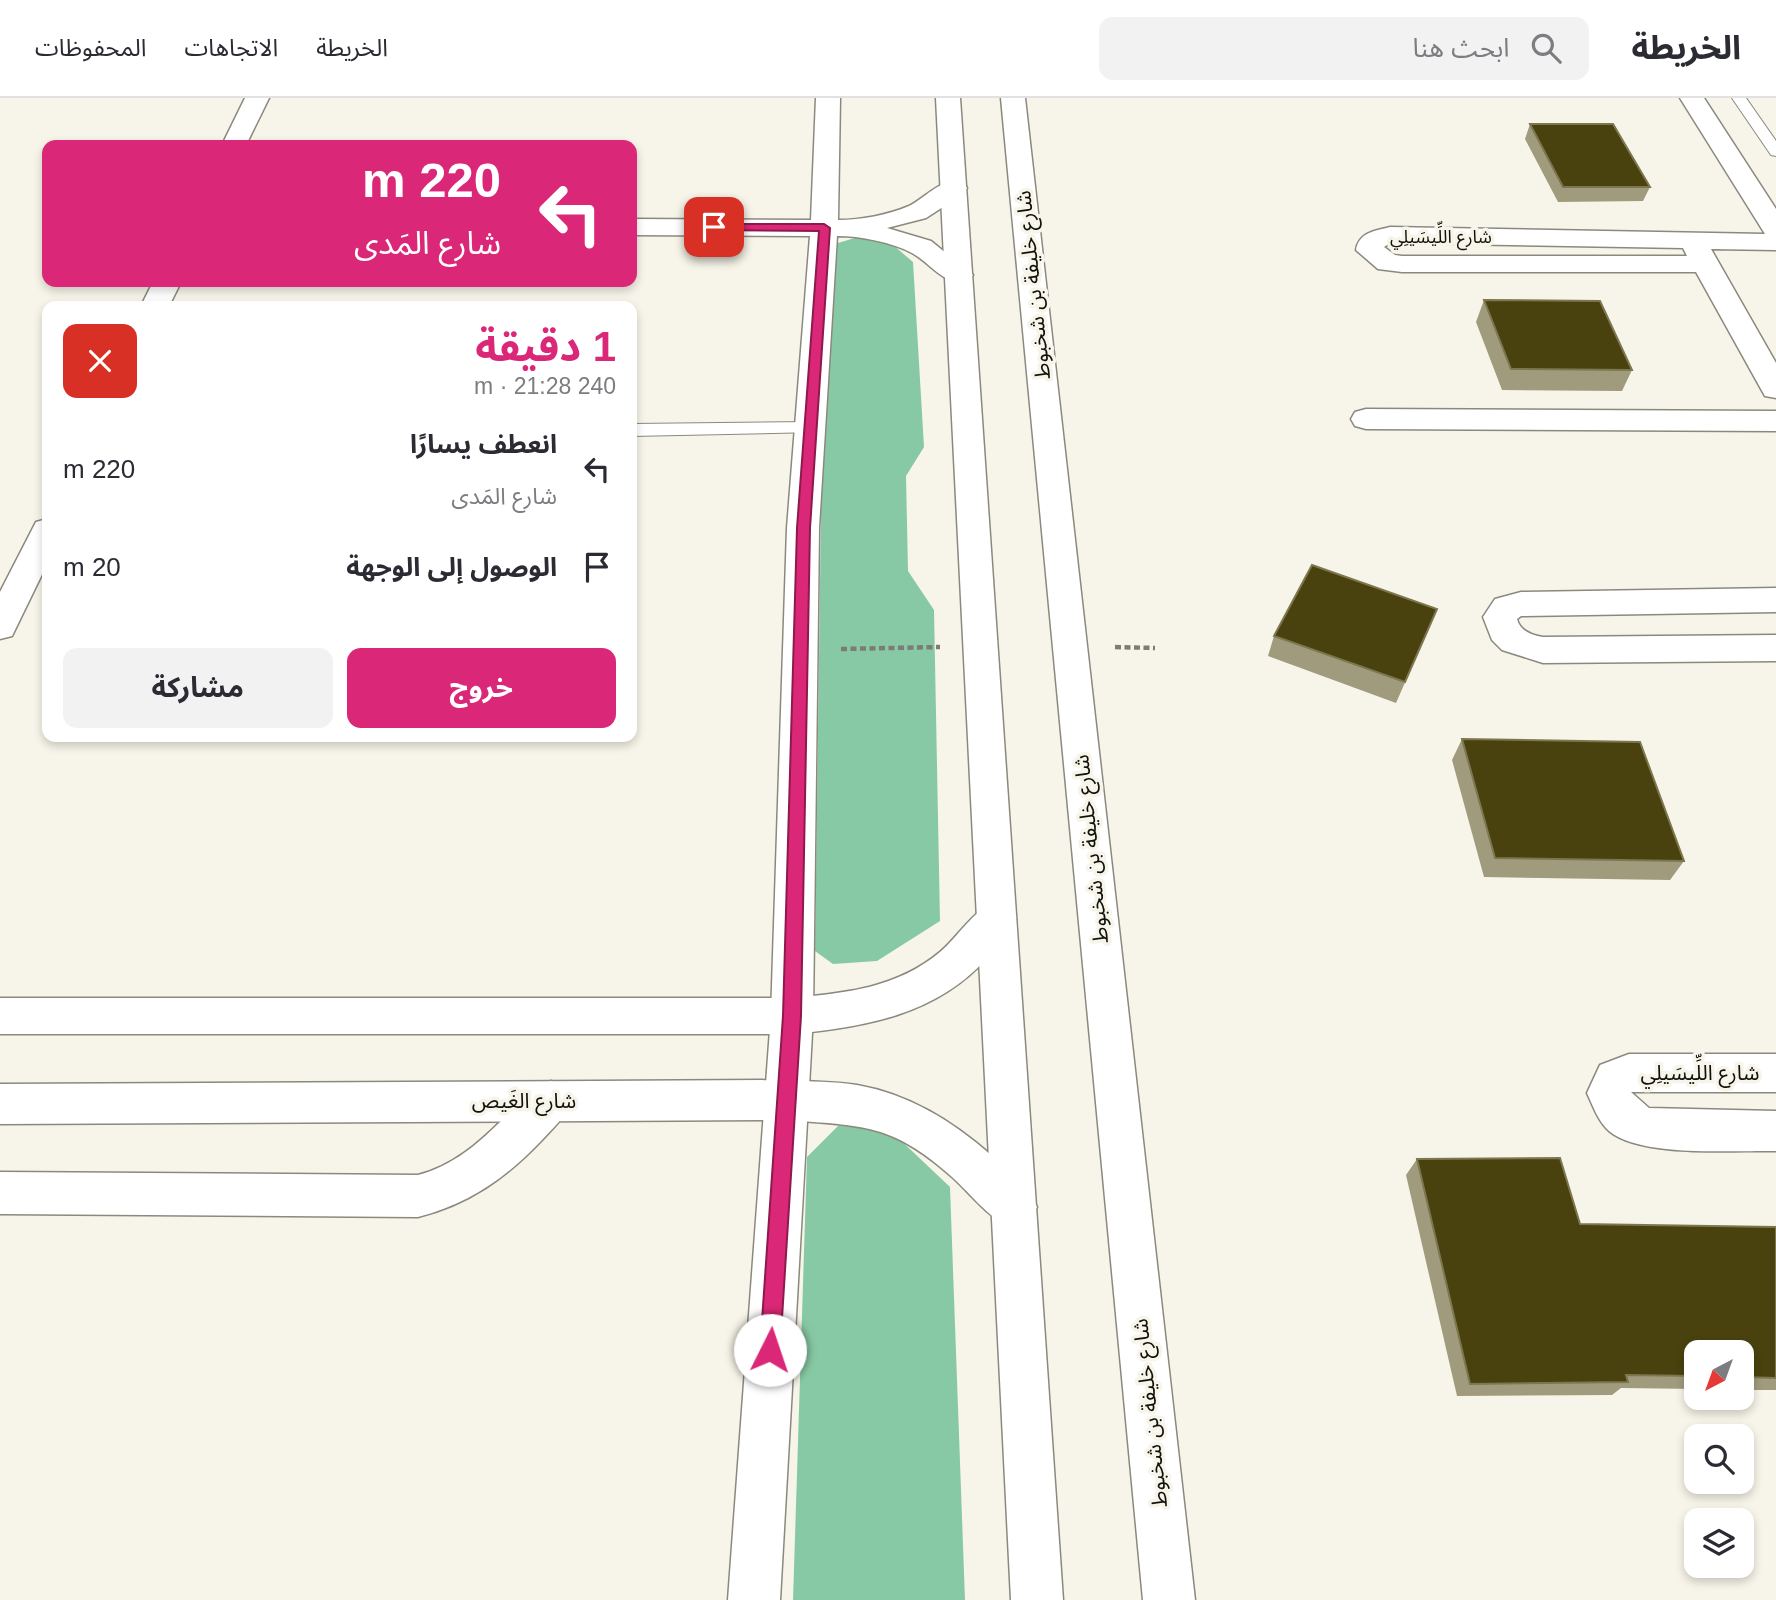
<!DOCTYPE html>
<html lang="ar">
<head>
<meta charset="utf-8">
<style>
  body { margin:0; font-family:Helvetica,"Noto Sans Arabic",sans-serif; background:#f2f2f3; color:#2b2b33; direction:rtl; height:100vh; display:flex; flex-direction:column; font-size:26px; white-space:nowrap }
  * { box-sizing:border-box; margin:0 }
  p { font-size:23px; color:#7c7c81 }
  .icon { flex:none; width:38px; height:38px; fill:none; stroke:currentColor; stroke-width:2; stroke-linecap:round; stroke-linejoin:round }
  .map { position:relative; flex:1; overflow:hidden; direction:ltr }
  .side { position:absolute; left:42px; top:203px; width:595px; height:441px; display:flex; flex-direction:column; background:#fff; border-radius:14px; box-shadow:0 4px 10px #0003; direction:rtl }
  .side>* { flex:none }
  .guide { position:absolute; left:42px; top:42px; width:595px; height:147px; border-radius:14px; box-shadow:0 4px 10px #0003; direction:rtl; background:#db2777; color:#fff; overflow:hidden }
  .needle { width:46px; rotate:221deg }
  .controls { position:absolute; left:1684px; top:1242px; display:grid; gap:14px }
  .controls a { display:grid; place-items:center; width:70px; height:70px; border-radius:14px; background:#fff; box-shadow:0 4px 10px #0003; font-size:35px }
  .pin { position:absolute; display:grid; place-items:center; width:60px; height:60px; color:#fff; margin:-30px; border-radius:14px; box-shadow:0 4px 10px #0006 }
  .me { position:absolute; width:77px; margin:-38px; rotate:4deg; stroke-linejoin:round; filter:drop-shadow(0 0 5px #0008) }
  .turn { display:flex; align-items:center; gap:24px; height:147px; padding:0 21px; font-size:32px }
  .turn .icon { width:91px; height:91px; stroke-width:2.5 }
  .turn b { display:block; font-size:49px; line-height:60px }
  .round { display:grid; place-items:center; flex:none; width:74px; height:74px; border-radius:14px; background:#f2f2f3 }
  .overview { display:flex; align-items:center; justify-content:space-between; height:119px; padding:0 21px }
  h1 { font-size:42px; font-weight:700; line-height:52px; color:#db2777 }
  .button { display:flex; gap:14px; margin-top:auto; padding:14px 21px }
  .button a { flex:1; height:80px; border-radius:14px; background:#db2777; color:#fff; font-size:28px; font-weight:700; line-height:80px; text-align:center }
  .button a+a { background:#f2f2f3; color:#2b2b33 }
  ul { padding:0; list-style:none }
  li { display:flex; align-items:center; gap:21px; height:98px; padding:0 21px }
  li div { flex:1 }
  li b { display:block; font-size:26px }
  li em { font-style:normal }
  header { display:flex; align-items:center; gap:42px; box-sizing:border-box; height:98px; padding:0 35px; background:#fff; border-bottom:2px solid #e1e1e2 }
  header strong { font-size:33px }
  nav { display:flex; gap:38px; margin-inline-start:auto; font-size:24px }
  .search { width:490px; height:63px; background:#f2f2f3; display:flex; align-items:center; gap:18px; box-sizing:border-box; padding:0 24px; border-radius:14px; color:#7c7c81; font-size:26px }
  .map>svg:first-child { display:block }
</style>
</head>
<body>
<header>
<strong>الخريطة</strong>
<div class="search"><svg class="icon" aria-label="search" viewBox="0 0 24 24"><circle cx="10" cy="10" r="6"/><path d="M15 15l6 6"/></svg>ابحث هنا</div>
<nav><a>الخريطة</a><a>الاتجاهات</a><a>المحفوظات</a></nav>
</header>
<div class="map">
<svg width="1776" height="1502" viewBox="0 0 1776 1502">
  <rect width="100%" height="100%" fill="#f7f5e9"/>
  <g fill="#87c9a4">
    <polygon points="865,137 893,147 913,164 924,349 906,378 908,473 934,512 940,823 877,863 833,866 815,853 822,340 831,147"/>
    <polygon points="843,1023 894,1036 950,1089 965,1502 793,1502 807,1059"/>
  </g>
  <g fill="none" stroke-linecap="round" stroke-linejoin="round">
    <g stroke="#8b897e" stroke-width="2">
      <g id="service">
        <polygon points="1732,0 1746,0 1776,43 1776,58 1771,57"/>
        <polygon points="811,324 820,330 817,334 632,338 632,326"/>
      </g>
    </g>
    <g stroke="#8b897e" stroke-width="3">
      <g id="minor">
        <polygon points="245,0 269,0 246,47 222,47"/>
        <path d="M816,0h24l-2,122c22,0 50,-5 71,-14 18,-9 32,-29 54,-24l4,6 -4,6 -37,24 -39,10 44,13 42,34 -4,6c-25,6 -37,-17 -57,-28 -21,-11 -52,-17 -75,-17l-18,292 -6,488 -33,584h-52l43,-584 16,-488 23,-292 -178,-1v-16l179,1z"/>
        <path d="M1680,0h24l72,111v41l-65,-1 65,114v35l-11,-2 -4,-7 -65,-117h-294l-24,-3 -22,-19c3,-18 19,-19 34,-23l375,7zM1390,145l293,5 4,8h-285l-7,-1 -11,-8z"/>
        <polygon points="153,184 181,184 169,208 141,208"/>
        <polygon points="1366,311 1776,313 1776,333 1366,331 1355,328 1351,321 1355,314"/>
        <polygon points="47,421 47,466 12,538 0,541 0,494 36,424"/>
        <path d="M1776,490v24l-255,4 -4,3c3,12 14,16 26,18l233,-2v26l-233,2 -41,-13 -10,-10 -9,-23 12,-18 26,-7z"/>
        <path d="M1629,956h147v38h-145l18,16 127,3v40c-43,-1 -134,7 -167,-20 -11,-10 -16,-25 -22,-38l13,-28z"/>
        <path d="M551,983l15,6 7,14c-8,16 -19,26 -31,39 -36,38 -73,64 -124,77l-418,-3v-42l418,3c35,-9 61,-32 86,-57 15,-14 27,-29 47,-37z"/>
      </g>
    </g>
    <g stroke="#8b897e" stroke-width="3">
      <g id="tertiary">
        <path d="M996,804l14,5 6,12c-7,15 -18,26 -29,39 -51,57 -122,69 -195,76h-792v-36h792c54,-5 105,-10 148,-46 19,-16 32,-41 56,-50z"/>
        <path d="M787,982c23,2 47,1 70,5 52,9 95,36 134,70 17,15 36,30 46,52l-7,15 -16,7c-25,-10 -42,-34 -62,-52 -60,-54 -90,-51 -165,-57l-787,4v-40z"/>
      </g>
    </g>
    <g stroke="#8b897e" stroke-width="3">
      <g id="secondary">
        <polygon points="936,0 960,0 1063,1502 1011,1502"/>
        <polygon points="1001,0 1025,0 1195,1502 1143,1502"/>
      </g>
    </g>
    <g stroke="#7d7c74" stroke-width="4.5" stroke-dasharray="6 3.5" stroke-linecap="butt">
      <polyline points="1115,549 1155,550"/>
      <polyline points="841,551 940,549"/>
    </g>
    <use href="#service" fill="#fff" fill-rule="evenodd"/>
    <use href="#minor" fill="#fff" fill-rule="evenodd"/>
    <use href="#tertiary" fill="#fff" fill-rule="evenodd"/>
    <use href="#secondary" fill="#fff" fill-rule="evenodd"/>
  </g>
  <g fill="#a09b7c">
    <polygon points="1530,26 1650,89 1643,103 1558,104 1525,41"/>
    <polygon points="1484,202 1632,272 1622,293 1502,292 1476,224"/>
    <polygon points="1437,511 1396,605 1268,558 1274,538"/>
    <polygon points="1462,641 1684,763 1670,782 1484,779 1452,662"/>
    <polygon points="1417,1061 1580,1126 1776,1129 1776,1292 1741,1292 1741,1255 1696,1255 1696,1291 1621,1290 1612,1297 1457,1298 1406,1077"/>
  </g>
  <g fill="#49410e" stroke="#7d7750" stroke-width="2">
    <polygon points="1530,26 1613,26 1650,89 1563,89"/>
    <polygon points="1484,202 1600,203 1632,272 1511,271"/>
    <polygon points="1312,467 1437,511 1405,584 1274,538"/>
    <polygon points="1462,641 1640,644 1684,763 1495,760"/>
    <polygon points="1560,1060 1580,1126 1776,1129 1776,1280 1741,1279 1741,1255 1696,1255 1696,1278 1626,1277 1628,1284 1470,1286 1417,1061"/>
  </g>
  <polygon fill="#db2777" stroke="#8e194d" stroke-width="2" points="714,126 824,126 830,130 810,430 801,918 780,1252 777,1259 770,1262 763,1259 760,1252 783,918 797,430 819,133 710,132 709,129"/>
  <g text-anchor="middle" stroke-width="7" stroke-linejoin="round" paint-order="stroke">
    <g font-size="18" fill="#11110c" stroke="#f7f5e9">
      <text x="1441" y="145">شارع اللِّيسَيلِي</text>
    </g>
    <g font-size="21" fill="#11110c" stroke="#f7f5e9">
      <text transform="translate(1033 187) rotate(-96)" y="7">شارع خليفة بن شخبوط</text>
      <text transform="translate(1091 751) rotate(-96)" y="7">شارع خليفة بن شخبوط</text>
      <text x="1700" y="982">شارع اللِّيسَيلِي</text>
      <text x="524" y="1010">شارع الغَيص</text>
      <text transform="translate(1150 1315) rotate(-96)" y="7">شارع خليفة بن شخبوط</text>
    </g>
  </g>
</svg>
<div class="controls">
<a><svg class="needle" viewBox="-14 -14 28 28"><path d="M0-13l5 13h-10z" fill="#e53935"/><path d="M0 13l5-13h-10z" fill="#7c7c81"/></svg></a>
<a><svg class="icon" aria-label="search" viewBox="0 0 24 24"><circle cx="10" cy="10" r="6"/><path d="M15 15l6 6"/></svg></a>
<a><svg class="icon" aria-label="layers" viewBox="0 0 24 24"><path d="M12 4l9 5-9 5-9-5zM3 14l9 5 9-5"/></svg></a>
</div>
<div class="pin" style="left:714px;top:129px;background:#d93025"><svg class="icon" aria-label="arrive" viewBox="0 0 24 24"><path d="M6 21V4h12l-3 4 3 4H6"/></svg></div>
<svg class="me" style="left:770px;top:1252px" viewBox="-20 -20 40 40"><circle r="19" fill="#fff"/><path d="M0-13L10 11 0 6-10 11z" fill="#db2777"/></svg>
<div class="guide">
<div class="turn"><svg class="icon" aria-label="left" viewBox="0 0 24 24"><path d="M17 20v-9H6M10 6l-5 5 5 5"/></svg><div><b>220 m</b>شارع المَدى</div></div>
</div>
<section class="side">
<div class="overview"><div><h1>1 دقيقة</h1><p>240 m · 21:28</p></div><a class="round" style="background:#d93025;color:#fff"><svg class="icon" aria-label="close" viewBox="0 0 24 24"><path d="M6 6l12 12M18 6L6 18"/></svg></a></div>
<ul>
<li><svg class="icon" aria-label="left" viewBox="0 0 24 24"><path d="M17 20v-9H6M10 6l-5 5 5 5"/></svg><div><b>انعطف يسارًا</b><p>شارع المَدى</p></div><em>220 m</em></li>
<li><svg class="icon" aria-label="arrive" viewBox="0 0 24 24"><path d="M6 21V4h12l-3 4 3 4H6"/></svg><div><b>الوصول إلى الوجهة</b></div><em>20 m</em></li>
</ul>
<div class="button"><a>خروج</a><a>مشاركة</a></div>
</section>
</div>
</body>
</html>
